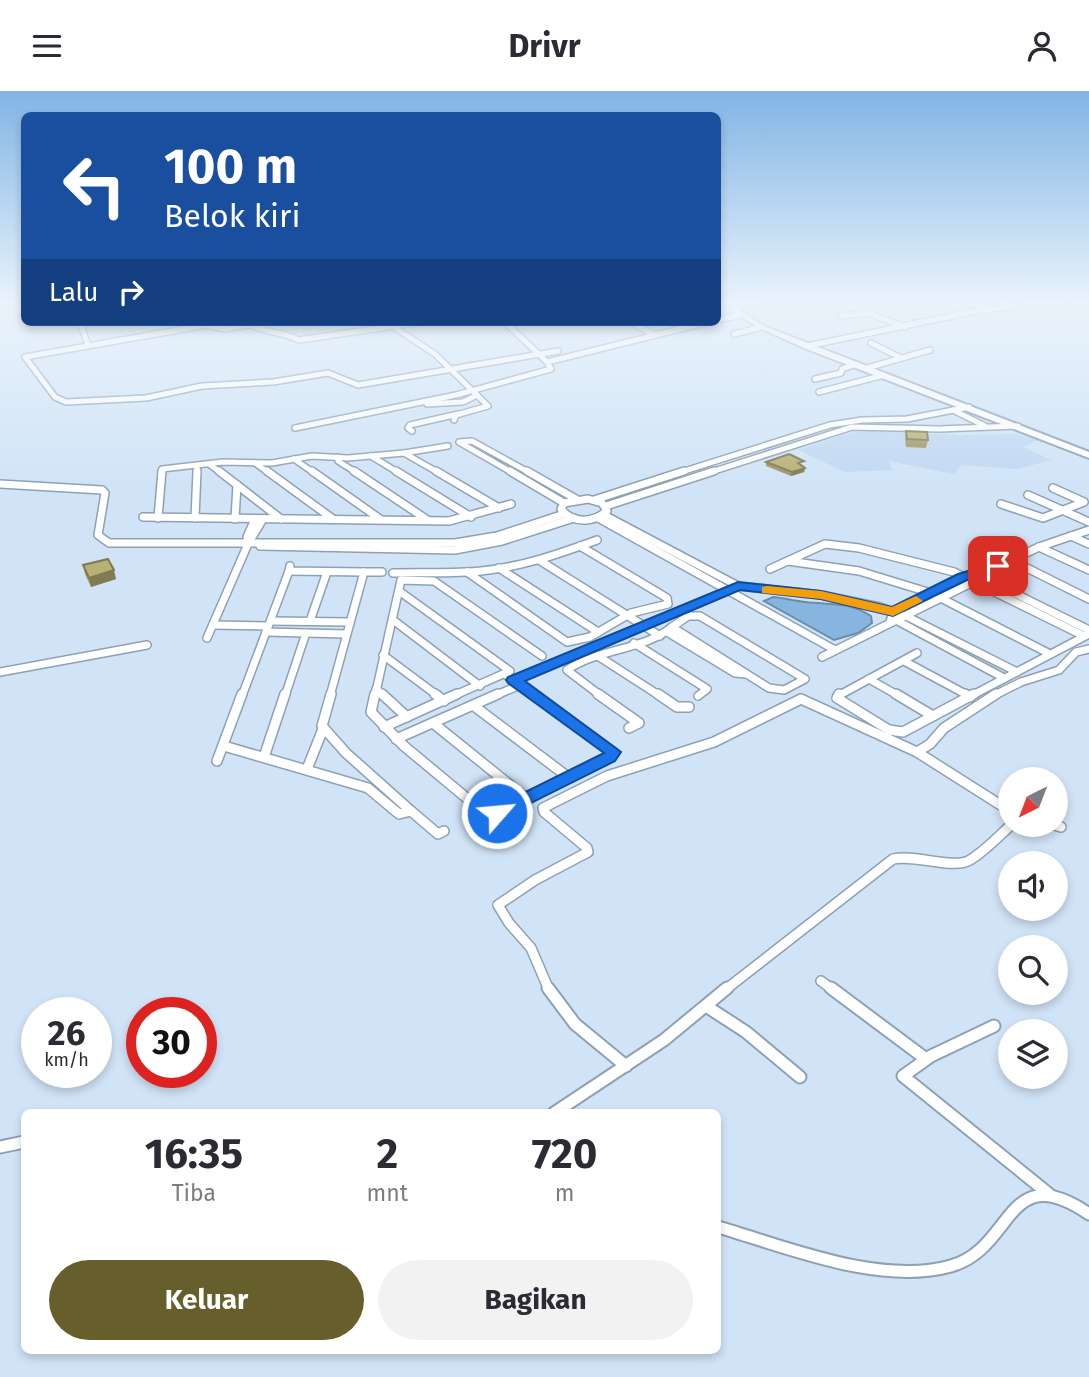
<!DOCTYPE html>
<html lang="id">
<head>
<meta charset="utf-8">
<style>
  body { margin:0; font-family:"Fira Sans",sans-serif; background:#f2f2f3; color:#2b2b33; height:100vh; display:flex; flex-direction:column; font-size:26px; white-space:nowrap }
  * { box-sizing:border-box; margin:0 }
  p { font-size:23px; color:#7c7c81 }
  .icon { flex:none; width:38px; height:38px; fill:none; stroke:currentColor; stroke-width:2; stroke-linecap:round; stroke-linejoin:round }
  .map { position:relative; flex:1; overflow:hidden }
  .sheet { position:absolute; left:21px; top:1018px; width:700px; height:245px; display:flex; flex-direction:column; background:#fff; border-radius:10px; box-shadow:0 4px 10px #0003 }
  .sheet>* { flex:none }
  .banner { position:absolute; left:21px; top:21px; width:700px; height:214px; border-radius:10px; box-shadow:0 4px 10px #0003; background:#1a4fa0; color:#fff; overflow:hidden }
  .needle { width:46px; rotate:222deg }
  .buttons { position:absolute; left:998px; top:676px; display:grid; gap:14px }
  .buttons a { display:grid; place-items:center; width:70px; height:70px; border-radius:50%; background:#fff; box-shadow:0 4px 10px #0003; font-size:35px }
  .speed { position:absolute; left:21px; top:906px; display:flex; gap:14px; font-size:35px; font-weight:700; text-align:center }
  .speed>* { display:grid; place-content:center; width:91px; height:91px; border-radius:50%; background:#fff; box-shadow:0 4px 10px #0003; line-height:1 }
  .speed small { font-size:18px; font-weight:400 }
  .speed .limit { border:10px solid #d22; background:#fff; color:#111 }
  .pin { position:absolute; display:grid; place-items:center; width:60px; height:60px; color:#fff; margin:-30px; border-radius:14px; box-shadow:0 4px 10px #0006 }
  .me { position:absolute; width:77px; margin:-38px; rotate:63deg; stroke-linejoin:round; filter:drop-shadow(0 0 5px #0008) }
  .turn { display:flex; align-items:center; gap:24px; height:147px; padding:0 28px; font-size:32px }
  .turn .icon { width:91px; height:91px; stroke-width:2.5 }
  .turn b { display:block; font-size:49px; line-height:60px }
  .then { display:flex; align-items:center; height:66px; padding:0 28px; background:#0003; gap:14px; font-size:26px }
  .eta { display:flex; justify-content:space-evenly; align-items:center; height:119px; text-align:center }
  .eta b { font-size:42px; font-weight:700; line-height:49px }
  .action { display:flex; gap:14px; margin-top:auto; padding:14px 28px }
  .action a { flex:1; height:80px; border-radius:42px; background:#675f2b; color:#fff; font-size:28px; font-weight:700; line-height:80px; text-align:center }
  .action a+a { background:#f2f2f3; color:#2b2b33 }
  header { display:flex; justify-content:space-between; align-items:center; height:91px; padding:0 28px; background:#fff; font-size:32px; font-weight:700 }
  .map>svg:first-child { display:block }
</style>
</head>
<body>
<header><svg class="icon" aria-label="menu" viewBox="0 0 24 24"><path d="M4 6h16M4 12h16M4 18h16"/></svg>Drivr<svg class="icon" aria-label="person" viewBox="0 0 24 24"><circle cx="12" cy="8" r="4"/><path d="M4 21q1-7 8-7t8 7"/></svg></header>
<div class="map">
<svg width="1089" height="1286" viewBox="0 0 1089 1286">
  <rect width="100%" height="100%" fill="#d1e4f7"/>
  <polygon fill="#c1d9f2" points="867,340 958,344 1012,343 1040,348 1024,356 1051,369 1018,378 962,374 954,383 888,370 893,379 845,381 798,359 848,342"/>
  <path fill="#87b5df" stroke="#6a8cab" stroke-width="2" d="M773,506c11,1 22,4 33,5 24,3 42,-1 65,14l1,7 -14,10 -24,7 -70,-39z"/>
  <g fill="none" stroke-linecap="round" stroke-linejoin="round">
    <g stroke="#8ea1b3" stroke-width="8">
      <g id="street-far3">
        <polyline points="1063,212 1067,214"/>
        <polyline points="729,218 760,212"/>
        <polyline points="841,225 868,222 905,236"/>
        <polyline points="718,229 740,224"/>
        <polyline points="80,231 88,254"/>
        <polyline points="266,231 225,238 207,234 25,266 55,306 66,311 146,307 202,295 273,291 328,282 358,294 558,260"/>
        <polyline points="505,231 547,271 708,231"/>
        <polyline points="631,231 653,243"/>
        <path d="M252,234c15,8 31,7 47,15l123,-18"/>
        <polyline points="392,235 435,263 488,315 456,324 454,329"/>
        <polyline points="734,243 762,236"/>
        <polyline points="871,252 901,267"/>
        <polyline points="807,255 976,220 1036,212"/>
        <polyline points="867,277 930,259"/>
        <polyline points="815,288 841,282 842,278 856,273"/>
        <polyline points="819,301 884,284"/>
        <polyline points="427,313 463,311 477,304"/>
        <polyline points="953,319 985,335"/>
        <polyline points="295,337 456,304 551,278 547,271"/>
        <polyline points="412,340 408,337 410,334 458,323"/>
        <polyline points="404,362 448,355"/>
        <polyline points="371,365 399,382"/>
        <polyline points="338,366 338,370 357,382"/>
        <polyline points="294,368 314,382"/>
        <polyline points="255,372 269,382"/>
        <polyline points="209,373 221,382"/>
        <polyline points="162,382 162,378 223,371 272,372 312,365 348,367 404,362 439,382"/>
        <polyline points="197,382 197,375"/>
        <polyline points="513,382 459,351 472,350 530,382"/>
        <polyline points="678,382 830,334 862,329 907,328 969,316"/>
        <polyline points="708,382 852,336 939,338 1018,335"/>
      </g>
    </g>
    <g stroke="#8ea1b3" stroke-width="10">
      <g id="street-far2">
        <polyline points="219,380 281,428"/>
        <polyline points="267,380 333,428"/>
        <polyline points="312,380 380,428"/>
        <polyline points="354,380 426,428"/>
        <polyline points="396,380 471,426"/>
        <polyline points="436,380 499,417"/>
        <polyline points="510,380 564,412"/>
        <polyline points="527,380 576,408"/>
        <polyline points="0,393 102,399 105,402 98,444 109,452 455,452 497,445 564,423"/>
        <polyline points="1028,404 1089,431"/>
        <path d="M588,408l14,4 5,8c-14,12 -34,13 -46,-2l3,-6z"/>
        <polyline points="594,409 684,380"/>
        <polyline points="1001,413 1043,427 1084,411 1053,397"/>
        <polyline points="606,415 714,380"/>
        <polyline points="604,424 738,495 821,504 880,516 908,526 1017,581"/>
        <polyline points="143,426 449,430 511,413"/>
        <polyline points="158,427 162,380"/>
        <polyline points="195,427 197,380"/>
        <polyline points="598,427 835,559"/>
        <polyline points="235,428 237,394"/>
        <polyline points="1089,439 1071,445 1089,453"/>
        <polyline points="248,453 247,446 255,428"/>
        <polyline points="260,455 455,459 502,450 574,427"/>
        <polyline points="1039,456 1089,479"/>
        <polyline points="539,469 660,545"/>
        <polyline points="1011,469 1089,508"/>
        <polyline points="788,470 859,480 931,502 1050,563"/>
        <polyline points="290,475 289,480 364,481 330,605"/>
        <polyline points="499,477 598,541"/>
        <polyline points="770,478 825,453 859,457 954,481 1084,545"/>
        <polyline points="364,481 382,481"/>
        <polyline points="467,481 567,551 590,546 631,522 668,513 667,507 580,455"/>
        <path d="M393,482c29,-1 58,1 88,-2 40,-4 78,-17 116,-31"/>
        <polyline points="977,484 1089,539"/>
        <polyline points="399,500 510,580 453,605"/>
        <polygon points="688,525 700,525 805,588 784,599 769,597 672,536"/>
        <polyline points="393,529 480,595"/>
        <polyline points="896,529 1004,587"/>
        <polyline points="271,530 349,531"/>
        <polyline points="310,530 327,481"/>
        <polyline points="890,531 893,521 963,486 984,482 1039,456 1071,445"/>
        <polyline points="213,534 268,535"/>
        <polyline points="266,541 346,543"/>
        <polyline points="667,541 735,582 746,583"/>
        <polyline points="207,547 248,453 263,428"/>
        <polyline points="634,552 707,598 698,605"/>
        <polyline points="383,564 438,605"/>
        <polyline points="598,565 660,605"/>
        <polyline points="822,566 977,489"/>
        <polyline points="904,570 969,605"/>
        <polyline points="0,581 147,554"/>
        <polyline points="506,584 535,605"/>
        <polyline points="869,588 899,605"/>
        <polyline points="514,589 729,499"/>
        <polyline points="376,598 384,605"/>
        <polyline points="242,605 289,480"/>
        <polyline points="285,605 306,542"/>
        <polyline points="375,605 401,489 434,490 542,565"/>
        <polyline points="494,605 520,594"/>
        <path d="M601,605l-34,-26c32,-22 75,-19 105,-43"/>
        <polyline points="838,605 917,562"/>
        <polyline points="971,605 1089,543"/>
        <polyline points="993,605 1021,591 1059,579 1076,561 1089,558"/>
      </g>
    </g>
    <g stroke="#8ea1b3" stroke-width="12">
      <g id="street-far1">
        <polyline points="375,603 371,621 404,655 481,719 497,722 610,666 613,661 533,603"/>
        <polyline points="382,603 407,626"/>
        <polyline points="435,603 444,610"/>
        <polyline points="598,603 639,632 629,637"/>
        <polyline points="658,603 677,616 689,616"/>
        <polyline points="839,603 837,607 889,639 903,641 974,603"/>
        <polyline points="896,603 933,625"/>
        <polyline points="965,603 970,606"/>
        <polyline points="474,615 568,686"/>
        <polyline points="433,632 526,707"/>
        <polyline points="384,636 457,603"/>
        <polyline points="396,648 498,603"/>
        <polyline points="224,655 368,697 399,723 411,720 346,662 322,635 331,603"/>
        <polyline points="917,661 930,653 944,637 996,603"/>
        <polyline points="264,666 285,603"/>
        <polyline points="217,670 242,603"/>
        <polyline points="307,678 323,638"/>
        <polyline points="411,720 438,743 444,740"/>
        <polyline points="1051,733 1061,736"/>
        <polyline points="821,890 833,899"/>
        <polyline points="549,899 531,857 509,832 498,814 535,789 588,761 587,757 544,721 543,717 607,685 714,651 801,608 917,661 1010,720"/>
        <path d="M725,899l168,-131c22,-5 61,11 77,1 15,-9 29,-24 42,-36"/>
      </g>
    </g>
    <g stroke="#8ea1b3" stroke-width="15">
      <g id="street">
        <polyline points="548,897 575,933 626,975"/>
        <polyline points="831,897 926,968"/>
        <polyline points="706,915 746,941 800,986"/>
        <polyline points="994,935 931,965 903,985 1049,1103"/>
        <polyline points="554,1022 664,949 727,897"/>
        <polyline points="0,1056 24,1051"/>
        <path d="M718,1136c69,20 162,59 233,39 64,-18 54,-109 138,-52"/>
      </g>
    </g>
    <g stroke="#8ea1b3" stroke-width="4">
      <polygon id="primary" points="719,212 727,212 764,235 810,253 1089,361 1089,367 804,257 760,237"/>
    </g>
    <use href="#street-far3" stroke="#fff" stroke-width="5"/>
    <use href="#street-far2" stroke="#fff" stroke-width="7"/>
    <use href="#street-far1" stroke="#fff" stroke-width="9"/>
    <use href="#street" stroke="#fff" stroke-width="11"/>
    <use href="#primary" fill="#fff" fill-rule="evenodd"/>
  </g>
  <g fill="#9f9765">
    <polygon points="906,340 928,349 926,357 906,356 905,348"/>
    <polygon points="766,371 804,374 802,375 805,377 804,381 791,385 766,375"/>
    <polygon points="83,474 116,488 91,496 85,483"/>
  </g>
  <g fill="#827b52">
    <polygon points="805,377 804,381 791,385 792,381"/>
    <polygon points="114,479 116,488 91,496 89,487"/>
  </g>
  <g fill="#b9b075" stroke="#827b52" stroke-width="2">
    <polygon points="906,340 927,341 928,349 907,348"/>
    <polygon points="789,363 804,370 798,372 805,377 792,381 766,371"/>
    <polygon points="108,468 114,479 89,487 83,474"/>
  </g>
  <linearGradient id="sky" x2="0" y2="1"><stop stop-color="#81b4e4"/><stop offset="0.54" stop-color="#eaf3fb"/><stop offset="1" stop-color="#eaf3fb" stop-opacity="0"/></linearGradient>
  <rect width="1089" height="392" fill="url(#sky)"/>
  <polygon fill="#1a73e8" stroke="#114b97" stroke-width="2" points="998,471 1002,473 1002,478 989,485 967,489 893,525 821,508 740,499 525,590 621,661 615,670 503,726 497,727 488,722 491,718 604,662 508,592 506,589 508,586 738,491 821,500 892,516 958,483"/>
  <polygon fill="#f59e0b" points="767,495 821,500 892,516 916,505 923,510 893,525 821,508 762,502 762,496"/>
</svg>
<div class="buttons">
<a><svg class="needle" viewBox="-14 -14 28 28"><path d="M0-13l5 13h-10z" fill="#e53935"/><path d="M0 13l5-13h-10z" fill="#7c7c81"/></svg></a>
<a><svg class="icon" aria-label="sound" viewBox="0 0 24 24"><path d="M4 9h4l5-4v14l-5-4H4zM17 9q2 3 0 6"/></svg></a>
<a><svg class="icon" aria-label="search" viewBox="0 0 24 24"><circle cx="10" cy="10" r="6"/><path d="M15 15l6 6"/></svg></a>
<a><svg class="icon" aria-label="layers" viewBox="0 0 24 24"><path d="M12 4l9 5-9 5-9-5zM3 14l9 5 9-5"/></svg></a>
</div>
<div class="speed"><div>26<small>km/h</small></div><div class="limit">30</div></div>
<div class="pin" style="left:998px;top:475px;background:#d93025"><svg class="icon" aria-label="arrive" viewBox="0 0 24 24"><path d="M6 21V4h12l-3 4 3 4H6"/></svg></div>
<svg class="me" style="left:497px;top:722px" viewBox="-20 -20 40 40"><circle r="17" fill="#1a73e8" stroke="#fff" stroke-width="3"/><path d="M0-11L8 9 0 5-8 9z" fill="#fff"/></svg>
<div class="banner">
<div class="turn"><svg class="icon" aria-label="left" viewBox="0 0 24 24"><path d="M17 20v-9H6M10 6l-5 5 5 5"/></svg><div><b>100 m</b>Belok kiri</div></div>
<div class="then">Lalu<svg class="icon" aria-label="right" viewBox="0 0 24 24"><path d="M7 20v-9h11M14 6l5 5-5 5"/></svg></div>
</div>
<section class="sheet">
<div class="eta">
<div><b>16:35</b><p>Tiba</p></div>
<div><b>2</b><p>mnt</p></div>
<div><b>720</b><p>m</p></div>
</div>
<div class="action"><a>Keluar</a><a>Bagikan</a></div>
</section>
</div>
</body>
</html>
